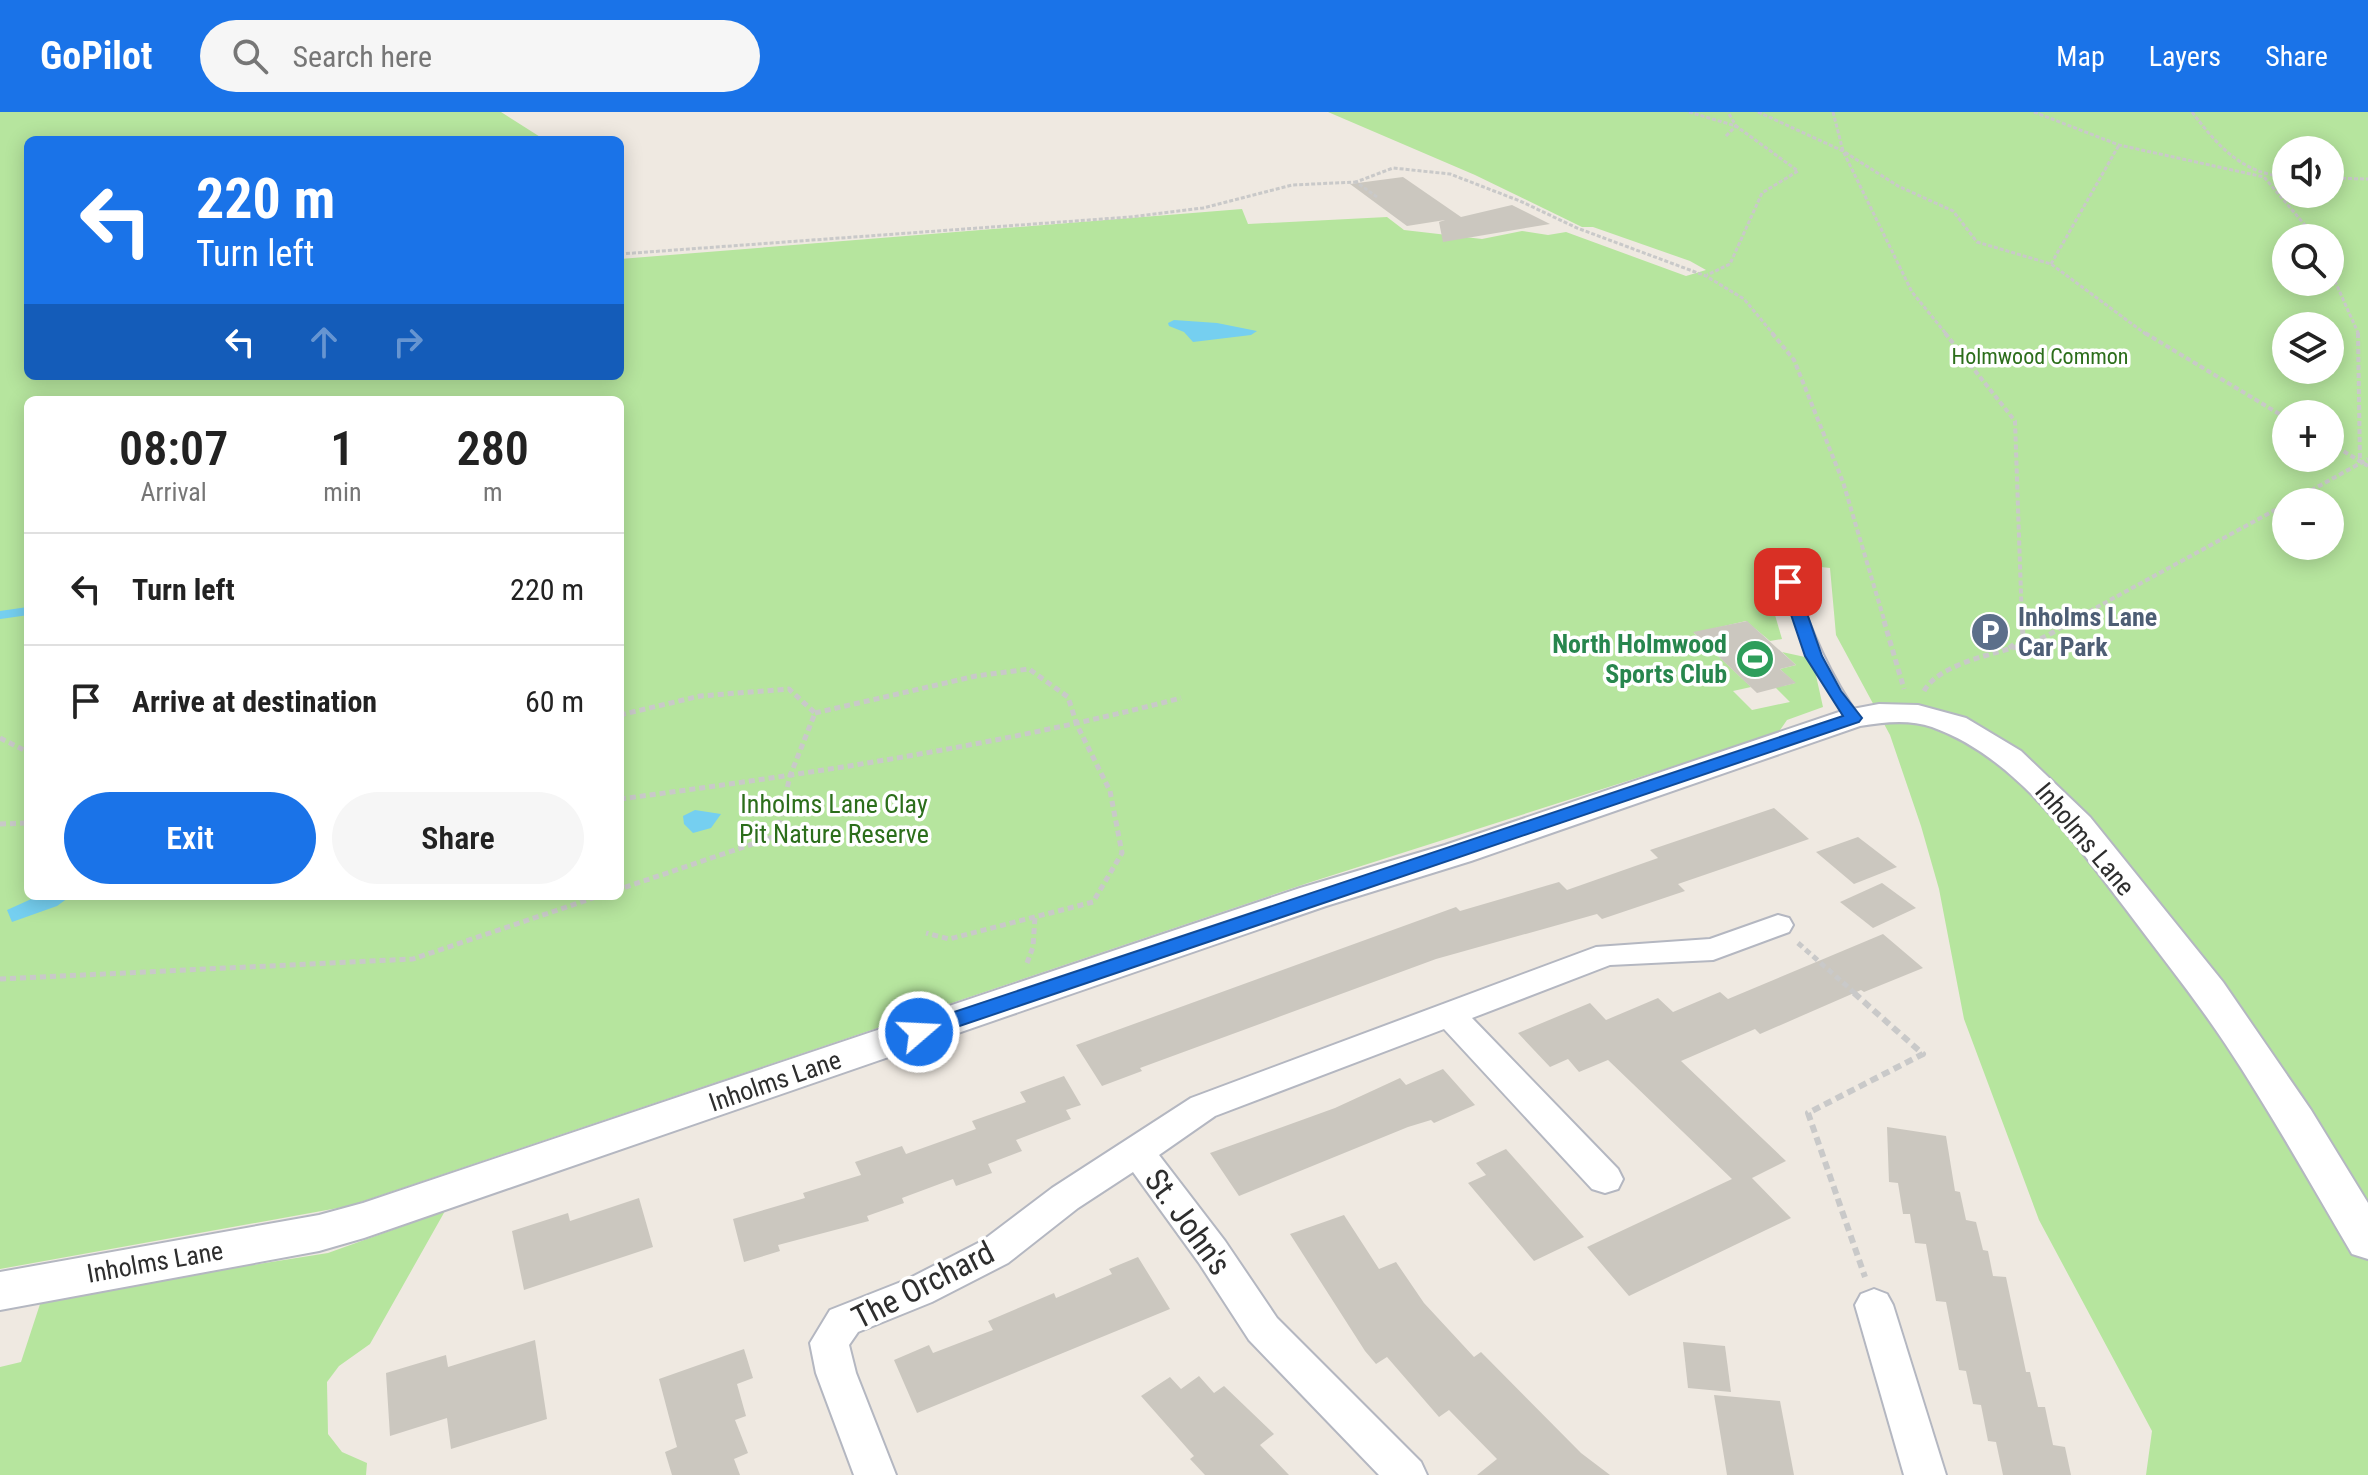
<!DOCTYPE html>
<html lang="en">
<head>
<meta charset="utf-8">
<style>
  body { margin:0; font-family:"Roboto Condensed",sans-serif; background:#f6f6f6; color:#222; height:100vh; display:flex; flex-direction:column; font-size:30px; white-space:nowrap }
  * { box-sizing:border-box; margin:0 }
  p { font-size:26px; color:#767676 }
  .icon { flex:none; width:44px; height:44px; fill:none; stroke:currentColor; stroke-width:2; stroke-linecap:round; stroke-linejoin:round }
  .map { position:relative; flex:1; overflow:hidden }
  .sheet { position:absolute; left:24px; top:284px; width:600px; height:504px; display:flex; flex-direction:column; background:#fff; border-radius:12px; box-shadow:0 4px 20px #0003 }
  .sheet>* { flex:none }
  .guide { position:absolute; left:24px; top:24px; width:600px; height:244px; border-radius:12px; box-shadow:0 4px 20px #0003; background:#1a73e8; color:#fff; overflow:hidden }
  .controls { position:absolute; left:2272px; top:24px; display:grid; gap:16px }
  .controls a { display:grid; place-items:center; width:72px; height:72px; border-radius:50%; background:#fff; box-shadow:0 4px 20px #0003; font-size:40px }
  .pin { position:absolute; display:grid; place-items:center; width:68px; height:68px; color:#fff; margin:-34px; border-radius:16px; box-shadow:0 4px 12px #0006 }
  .me { position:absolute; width:88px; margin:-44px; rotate:71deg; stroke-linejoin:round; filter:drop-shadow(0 0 6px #0008) }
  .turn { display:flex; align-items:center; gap:28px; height:168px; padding:0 40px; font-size:36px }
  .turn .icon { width:104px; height:104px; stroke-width:2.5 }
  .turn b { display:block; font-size:56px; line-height:68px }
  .lanes { display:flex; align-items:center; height:76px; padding:0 40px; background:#0003; justify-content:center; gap:40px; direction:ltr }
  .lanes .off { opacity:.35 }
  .eta { display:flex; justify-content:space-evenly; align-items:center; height:136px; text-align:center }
  .eta b { font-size:48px; font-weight:600; line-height:56px }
  .cta { display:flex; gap:16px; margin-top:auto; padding:16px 40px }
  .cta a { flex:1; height:92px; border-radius:48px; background:#1a73e8; color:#fff; font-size:32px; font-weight:600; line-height:92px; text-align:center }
  .cta a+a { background:#f6f6f6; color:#222 }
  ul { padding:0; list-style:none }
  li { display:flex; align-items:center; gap:24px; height:112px; padding:0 40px; border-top:2px solid #e0e0e0 }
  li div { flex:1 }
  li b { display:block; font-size:30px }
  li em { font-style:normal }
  header { display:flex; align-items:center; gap:48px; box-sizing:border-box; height:112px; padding:0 40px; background:#1a73e8; color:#fff }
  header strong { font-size:38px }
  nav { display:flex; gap:44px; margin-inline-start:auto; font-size:28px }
  .search { width:560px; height:72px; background:#f6f6f6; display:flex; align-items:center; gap:20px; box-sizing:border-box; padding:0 28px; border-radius:44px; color:#767676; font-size:30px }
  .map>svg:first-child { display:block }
</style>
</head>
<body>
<header>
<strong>GoPilot</strong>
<div class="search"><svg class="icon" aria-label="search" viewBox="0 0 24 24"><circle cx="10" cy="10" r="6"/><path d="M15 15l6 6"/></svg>Search here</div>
<nav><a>Map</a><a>Layers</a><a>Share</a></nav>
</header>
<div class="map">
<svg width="2368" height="1363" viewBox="0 0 2368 1363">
  <rect width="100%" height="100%" fill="#efe9e1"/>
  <g fill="#b6e59e" fill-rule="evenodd">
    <path d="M0,0h501l44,28h-517v236h592v-117l622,-50 6,15 139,-7 17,13 78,9 40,-8 26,4 18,-3 120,44 20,-6 -16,-9 -97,-34h-11l-107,-52 -147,-63h1040v1363h-222l6,-44 -113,-211 -75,-201 -25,-130 -18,-63 -31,-91 -54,-100 -6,-67 -71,-8 23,79 -12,2 -24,-20 -52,12 57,54 -18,4 19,19 38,-8 -19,-19 6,-2 6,5 12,-3 -15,-14 16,-4 -14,-13 23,5 10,14 8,36 -36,13 -9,13 -470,150 -959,323 -349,63zM2286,38h44v44h-44zM2286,126h44v44h-44zM2286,214h44v44h-44zM28,288h592v496h-592zM2286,302h44v44h-44zM2286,390h44v44h-44z"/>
    <polygon points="445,1099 370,1232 339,1254 327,1270 328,1322 342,1340 367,1351 366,1363 0,1363 0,1255 21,1250 42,1186 328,1141"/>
  </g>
  <g fill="#75cff0">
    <polygon points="1174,208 1217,211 1257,219 1251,223 1193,230 1184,220 1169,214 1168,211"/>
    <polygon points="695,698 721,702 711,716 693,721 684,712 683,704"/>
    <polygon points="38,784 68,786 57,794 12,810 7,798"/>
  </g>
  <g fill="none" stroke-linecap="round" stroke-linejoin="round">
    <polyline stroke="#75cff0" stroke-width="8" points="0,503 28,499"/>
  </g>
  <g fill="#cbc7bf">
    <polygon points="1403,65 1461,105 1512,93 1550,112 1443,130 1439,110 1445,108 1407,114 1350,72"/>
    <polygon points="1747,509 1796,553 1780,557 1796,571 1757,581 1693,520"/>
    <polygon points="1774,696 1809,727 1678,772 1685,779 1602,807 1597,802 1436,847 1140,956 1142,959 1102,974 1076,933 1456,795 1460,799 1559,770 1567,778 1658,746 1650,738"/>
    <polygon points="1858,725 1897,755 1854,772 1816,740"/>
    <polygon points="1882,771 1916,796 1873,816 1840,790"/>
    <polygon points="1883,822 1923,856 1864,880 1861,878 1760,922 1755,917 1681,949 1786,1049 1752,1066 1791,1106 1629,1184 1587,1135 1732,1067 1608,948 1579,960 1568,947 1550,955 1518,921 1590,891 1606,908 1658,886 1673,900 1720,880 1728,887"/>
    <polygon points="1443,957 1475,993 1434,1011 1431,1008 1408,1015 1239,1084 1210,1041 1335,996 1400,966 1406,973"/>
    <polygon points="1064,964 1081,993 1066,998 1071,1007 1016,1028 1022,1039 988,1052 992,1061 956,1074 953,1067 902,1086 904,1091 867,1104 869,1109 778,1133 780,1139 744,1150 733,1107 805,1086 803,1081 861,1063 855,1050 902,1034 906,1042 976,1017 972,1009 1026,990 1020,980"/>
    <polygon points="1887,1015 1946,1024 1955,1079 1960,1080 1966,1108 1976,1110 1983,1138 1988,1139 1993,1164 2006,1165 2026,1260 2030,1260 2038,1295 2045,1295 2053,1333 2065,1335 2071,1363 2003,1363 1996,1330 1988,1329 1981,1293 1973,1292 1966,1259 1959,1258 1946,1190 1936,1189 1926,1132 1915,1131 1910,1102 1903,1102 1898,1071 1889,1070"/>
    <polygon points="1506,1037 1584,1125 1534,1149 1468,1071 1486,1063 1476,1051"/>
    <polygon points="639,1086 653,1135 524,1178 512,1119 568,1101 570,1109"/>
    <polygon points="1344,1103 1379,1157 1396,1150 1424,1191 1474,1245 1481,1240 1581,1341 1610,1363 1477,1363 1497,1347 1449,1298 1439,1305 1387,1245 1376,1252 1365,1239 1290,1122"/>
    <polygon points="1138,1145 1170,1197 917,1301 894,1248 929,1233 933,1241 993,1218 988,1209 1054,1181 1056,1186 1112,1162 1109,1157"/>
    <polygon points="535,1228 547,1307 451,1337 447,1306 390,1324 386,1261 446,1243 448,1255"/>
    <polygon points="1683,1230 1725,1234 1731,1280 1688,1276"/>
    <polygon points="744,1237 753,1266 737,1272 746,1304 735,1308 748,1341 734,1347 740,1363 672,1363 665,1340 677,1335 659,1267"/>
    <polygon points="1199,1264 1214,1281 1224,1274 1274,1322 1260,1333 1289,1363 1205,1363 1190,1347 1194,1344 1141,1284 1170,1265 1181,1277"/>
    <polygon points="1714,1283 1780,1289 1794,1363 1727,1363"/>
  </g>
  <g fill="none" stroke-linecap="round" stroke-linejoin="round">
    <g stroke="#b4b7c1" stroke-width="4">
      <path id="service" d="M1788,466l6,4c17,49 36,94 66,136l-2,3h-10l-32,-52 -34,-87z"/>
    </g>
    <g stroke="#b4b7c1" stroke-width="4">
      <g id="minor">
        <polygon points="1778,803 1789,806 1793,813 1789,820 1713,848 1610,853 1472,906 1618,1057 1623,1067 1618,1077 1605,1081 1592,1077 1444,917 1215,1004 1159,1043 1225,1129 1277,1206 1421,1350 1427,1363 1379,1363 1249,1228 1199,1151 1133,1060 1078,1096 1008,1151 932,1190 858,1220 849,1233 856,1261 896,1363 854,1363 816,1261 810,1231 830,1198 906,1168 982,1129 1052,1076 1191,986 1596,835 1710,827"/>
        <polygon points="1874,1177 1887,1182 1893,1193 1946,1363 1904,1363 1855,1193 1861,1182"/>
      </g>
    </g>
    <g stroke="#b4b7c1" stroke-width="4">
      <path id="tertiary" d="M1879,592l39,1 48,13 55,33 69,66 133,165 88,128 57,93v56l-16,-5c-41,-70 -81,-141 -126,-209 -31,-47 -67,-91 -101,-137 -52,-67 -109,-151 -193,-181 -22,-8 -49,-5 -72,-1l-389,135 -145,45 -962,332 -45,13 -319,59v-38l319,-57 44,-12 937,-315 145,-43 397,-134z"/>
    </g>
    <g stroke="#c9c9c9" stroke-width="3" stroke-dasharray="4 2" stroke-linecap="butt">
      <polyline points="1689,0 1736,14 1798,59 1762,81 1730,152 1707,163"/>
      <polyline points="1758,0 1843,39 1898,74 1953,99 1977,130 2051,152 2147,223"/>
      <polyline points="1833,0 1843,39 1912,180 1947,223"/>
      <polyline points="2034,0 2119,33 2264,65 2316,126"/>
      <path d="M2192,0c26,34 49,61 94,65"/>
      <polyline points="1726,24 1736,14 1728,0"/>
      <polyline points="2330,66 2368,67"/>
      <polyline points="1377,85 1356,70 1393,56 1450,62 1520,89 1577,116 1706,164 1744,187 1774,223"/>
      <polyline points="620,142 1130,105 1203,96 1292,73 1356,70"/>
      <polyline points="2051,152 2119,33"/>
      <polyline points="2330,158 2359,223"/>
    </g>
    <g stroke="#c9c9c9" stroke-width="4" stroke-dasharray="5 3" stroke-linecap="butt">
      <polyline points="1772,221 1794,248 1843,370 1885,511"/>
      <polyline points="1945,221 2015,309 2022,511"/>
      <polyline points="2145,221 2286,306"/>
      <polyline points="2358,221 2360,351"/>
      <polyline points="2330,331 2368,354"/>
      <polyline points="2290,390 2368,347"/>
      <polyline points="2068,511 2286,392"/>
    </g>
    <g stroke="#c9c9c9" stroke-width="5" stroke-dasharray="6 4" stroke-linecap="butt">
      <polyline points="1884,509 1904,577"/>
      <polyline points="2009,536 2023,526 2022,509"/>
      <path d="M1924,579c16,-29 77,-38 108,-49 14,-4 27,-14 40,-21"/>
      <polyline points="815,601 976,564 1029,557 1068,585 1077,613 1110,679 1122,741 1093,790 949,827 926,821"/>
      <polyline points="620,603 700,584 789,577 815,601 790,664 776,724 620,777"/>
      <polyline points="0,626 28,640"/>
      <path d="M620,687c188,-25 377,-53 561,-101"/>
      <polyline points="0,712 28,711"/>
      <polyline points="1798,831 1857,883"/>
      <polyline points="1027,851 1033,835 1035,805"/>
      <polyline points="0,867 413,847 599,784"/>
    </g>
    <polyline stroke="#c9c9c9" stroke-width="6" stroke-dasharray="8 5" stroke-linecap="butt" points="1854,881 1923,942 1808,1001 1865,1165"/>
    <use href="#service" fill="#fff" fill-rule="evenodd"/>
    <use href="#minor" fill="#fff" fill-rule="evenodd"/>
    <use href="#tertiary" fill="#fff" fill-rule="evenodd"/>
  </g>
  <polygon fill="#1a73e8" stroke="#114b97" stroke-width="2" points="1788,466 1796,470 1822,544 1841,579 1862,606 1859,610 927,925 912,925 909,920 912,914 1843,604 1805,544 1780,470"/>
  <defs>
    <g id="parking-disc" transform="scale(2)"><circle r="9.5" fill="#5c6f8a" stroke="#fff"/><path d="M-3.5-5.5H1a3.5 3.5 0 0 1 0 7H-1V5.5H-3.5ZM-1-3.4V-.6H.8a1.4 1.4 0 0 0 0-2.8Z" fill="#fff"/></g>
    <g id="stadium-disc" transform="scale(2)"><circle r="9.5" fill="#2e9e5b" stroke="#fff"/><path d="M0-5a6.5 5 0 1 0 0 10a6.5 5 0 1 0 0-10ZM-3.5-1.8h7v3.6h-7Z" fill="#fff"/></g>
  </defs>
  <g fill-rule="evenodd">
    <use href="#parking-disc" x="1990" y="520"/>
    <use href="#stadium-disc" x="1755" y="547"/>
  </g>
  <g text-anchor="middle" stroke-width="7" stroke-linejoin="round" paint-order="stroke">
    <g font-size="22" fill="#2c6e1b" stroke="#fff">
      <text x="2040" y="252">Holmwood Common</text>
    </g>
    <g font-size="26" font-weight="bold" fill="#4e5e75" stroke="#fff" text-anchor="start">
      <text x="2018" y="514">Inholms Lane<tspan x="2018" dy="30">Car Park</tspan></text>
    </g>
    <g font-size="26" font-weight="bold" fill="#27864d" stroke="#fff" text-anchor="end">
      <text x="1727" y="541">North Holmwood<tspan x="1727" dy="30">Sports Club</tspan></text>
    </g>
    <g font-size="26" fill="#2c6e1b" stroke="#fff">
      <text x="834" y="701">Inholms Lane Clay<tspan x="834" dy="30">Pit Nature Reserve</tspan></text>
    </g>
    <g font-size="26" fill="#2e2e2e" stroke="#fff">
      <text transform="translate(2085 727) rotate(50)" y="9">Inholms Lane</text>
      <text transform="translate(775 969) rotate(-19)" y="9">Inholms Lane</text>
      <text transform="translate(155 1150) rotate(-10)" y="9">Inholms Lane</text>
    </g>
    <g font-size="32" fill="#2e2e2e" stroke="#fff">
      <text transform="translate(1188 1110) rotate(54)" y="11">St. John's</text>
      <text transform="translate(923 1173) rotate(-27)" y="11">The Orchard</text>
    </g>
  </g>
</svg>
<div class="controls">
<a><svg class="icon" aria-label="sound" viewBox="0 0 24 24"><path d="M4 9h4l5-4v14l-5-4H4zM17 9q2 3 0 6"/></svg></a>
<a><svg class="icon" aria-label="search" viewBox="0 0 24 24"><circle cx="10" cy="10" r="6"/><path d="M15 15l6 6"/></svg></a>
<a><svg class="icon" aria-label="layers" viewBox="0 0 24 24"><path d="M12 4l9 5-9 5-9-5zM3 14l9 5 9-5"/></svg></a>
<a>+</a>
<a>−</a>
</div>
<div class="pin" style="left:1788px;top:470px;background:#d93025"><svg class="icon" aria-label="arrive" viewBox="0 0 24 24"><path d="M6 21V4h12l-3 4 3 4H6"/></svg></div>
<svg class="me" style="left:919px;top:920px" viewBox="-20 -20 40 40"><circle r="17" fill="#1a73e8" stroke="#fff" stroke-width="3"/><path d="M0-11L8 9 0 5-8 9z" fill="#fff"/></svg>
<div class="guide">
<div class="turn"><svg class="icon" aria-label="left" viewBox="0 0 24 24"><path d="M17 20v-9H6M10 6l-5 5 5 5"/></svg><div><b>220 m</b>Turn left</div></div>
<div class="lanes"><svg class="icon" aria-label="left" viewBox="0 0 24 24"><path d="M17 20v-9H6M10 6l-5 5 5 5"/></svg><svg class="icon off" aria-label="ahead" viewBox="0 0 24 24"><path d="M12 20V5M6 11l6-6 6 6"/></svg><svg class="icon off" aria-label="right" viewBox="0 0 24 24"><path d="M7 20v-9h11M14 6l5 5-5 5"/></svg></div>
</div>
<section class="sheet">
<div class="eta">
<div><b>08:07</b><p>Arrival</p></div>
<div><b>1</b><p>min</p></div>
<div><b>280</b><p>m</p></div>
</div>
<ul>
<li><svg class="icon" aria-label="left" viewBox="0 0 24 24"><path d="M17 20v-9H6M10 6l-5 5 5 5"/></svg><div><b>Turn left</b></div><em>220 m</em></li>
<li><svg class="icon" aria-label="arrive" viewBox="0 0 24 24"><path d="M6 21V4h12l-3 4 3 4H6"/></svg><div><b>Arrive at destination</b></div><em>60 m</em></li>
</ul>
<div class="cta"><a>Exit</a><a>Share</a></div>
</section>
</div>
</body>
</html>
